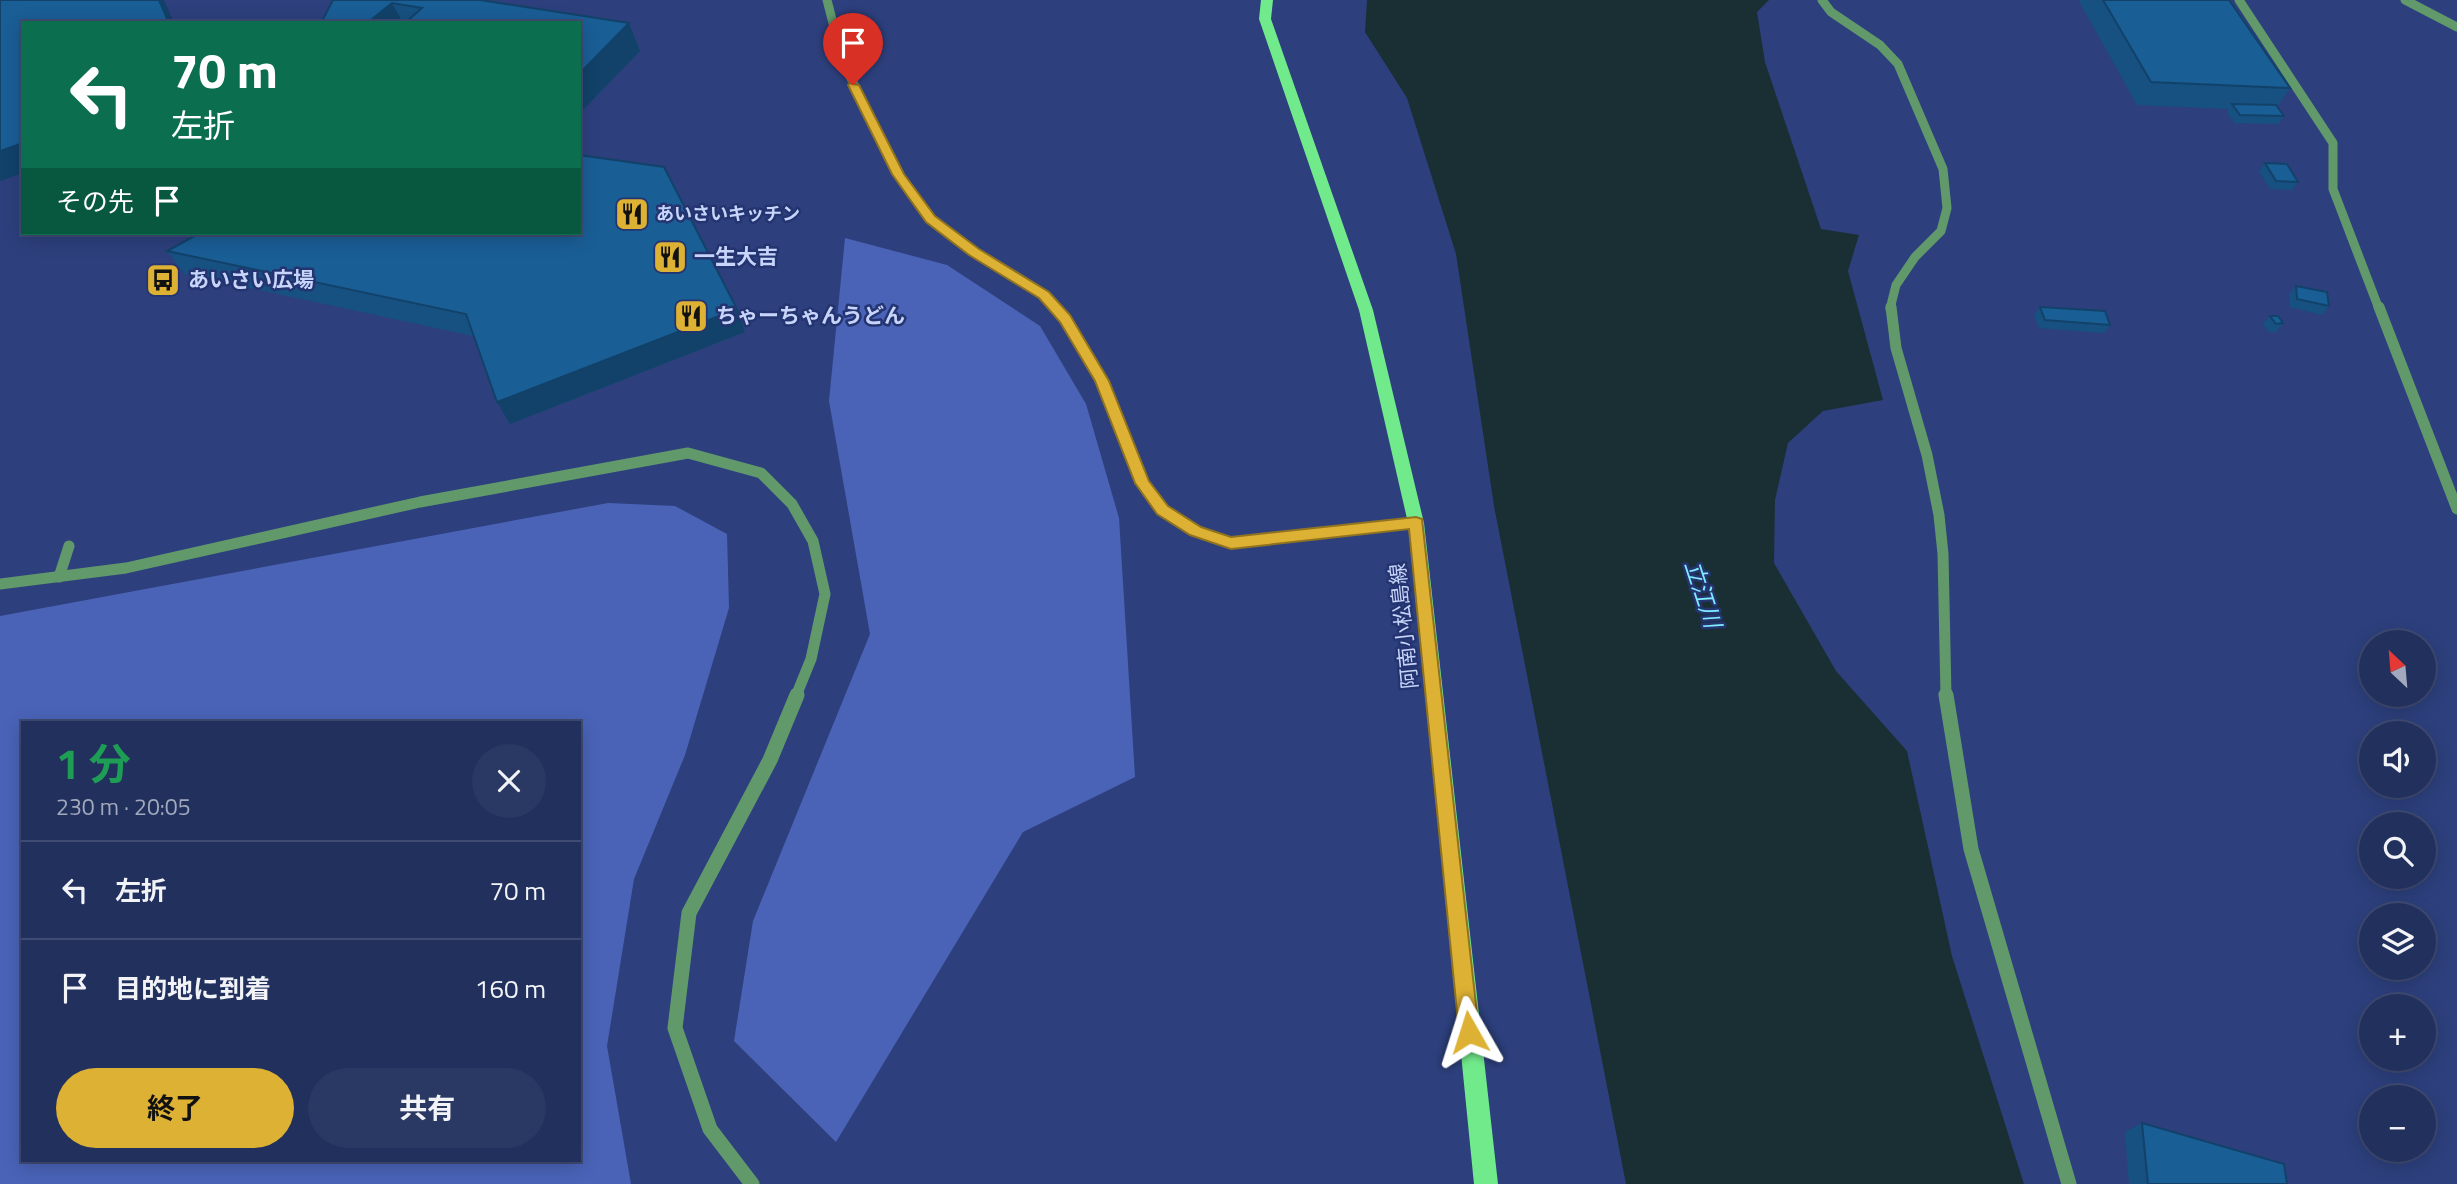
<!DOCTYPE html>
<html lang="ja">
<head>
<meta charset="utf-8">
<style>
  body { margin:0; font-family:"Titillium Web","Noto Sans JP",sans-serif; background:#2a3864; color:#f1f3f6; height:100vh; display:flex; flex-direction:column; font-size:26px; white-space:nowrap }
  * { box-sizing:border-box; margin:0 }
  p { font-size:23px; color:#a2a9bc }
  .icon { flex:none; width:38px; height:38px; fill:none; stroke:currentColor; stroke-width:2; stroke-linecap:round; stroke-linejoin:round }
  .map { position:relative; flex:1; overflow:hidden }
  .panel { position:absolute; left:21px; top:721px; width:560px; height:441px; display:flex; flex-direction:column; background:#22305e; border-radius:0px; box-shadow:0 4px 18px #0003,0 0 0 2px #3f4b73 }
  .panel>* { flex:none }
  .hud { position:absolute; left:21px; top:21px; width:560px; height:214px; border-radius:0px; box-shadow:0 4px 18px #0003,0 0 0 2px #3f4b73; background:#0b6e4f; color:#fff; overflow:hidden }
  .needle { width:46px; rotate:334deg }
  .tools { position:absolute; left:2359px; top:630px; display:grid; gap:14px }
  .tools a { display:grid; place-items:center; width:77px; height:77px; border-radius:50%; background:#22305e; box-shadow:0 4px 18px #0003,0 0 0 2px #3f4b73; font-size:35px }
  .pin { position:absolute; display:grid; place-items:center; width:60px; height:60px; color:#fff; margin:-72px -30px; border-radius:50% 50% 50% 0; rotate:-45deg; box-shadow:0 0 7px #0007 }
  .pin .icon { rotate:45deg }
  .me { position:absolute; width:77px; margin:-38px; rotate:354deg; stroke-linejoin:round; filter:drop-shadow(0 0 5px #0008) }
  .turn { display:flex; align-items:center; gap:24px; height:147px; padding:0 35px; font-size:32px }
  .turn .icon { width:91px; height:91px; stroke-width:2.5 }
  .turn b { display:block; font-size:49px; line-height:60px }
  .then { display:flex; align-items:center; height:66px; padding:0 35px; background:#0003; gap:14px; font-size:26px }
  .round { display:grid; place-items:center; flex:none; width:74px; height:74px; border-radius:37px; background:#2a3864 }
  .overview { display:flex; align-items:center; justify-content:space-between; height:119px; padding:0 35px }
  h1 { font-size:42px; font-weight:700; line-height:52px; color:#1e9e55 }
  .button { display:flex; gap:14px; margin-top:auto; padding:14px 35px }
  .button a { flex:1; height:80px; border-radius:42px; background:#ddb133; color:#111; font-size:28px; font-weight:700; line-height:80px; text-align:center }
  .button a+a { background:#2a3864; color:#f1f3f6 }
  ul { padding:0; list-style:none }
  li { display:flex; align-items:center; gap:21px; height:98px; padding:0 35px; border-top:2px solid #3f4b73 }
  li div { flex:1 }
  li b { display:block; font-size:26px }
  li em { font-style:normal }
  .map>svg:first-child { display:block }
</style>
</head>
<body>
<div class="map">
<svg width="2457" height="1184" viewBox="0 0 2457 1184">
  <rect width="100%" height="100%" fill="#2d407d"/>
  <g fill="#4a63b7" fill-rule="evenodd">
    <polygon points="845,238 947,265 1040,326 1086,404 1119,518 1135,777 1023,832 836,1142 734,1041 753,921 870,634 829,401"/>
    <path d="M608,503l67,3 52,28 2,74 -44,147 -51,124 -27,167 24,138h-631v-568zM23,723h556v437h-556z"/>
  </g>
  <polygon fill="#1a2f33" points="1367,0 1769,0 1757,12 1765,62 1821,229 1859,235 1848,271 1883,400 1823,411 1788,443 1775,500 1774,563 1836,671 1907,751 1952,956 2024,1184 1626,1184 1494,506 1456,254 1407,98 1365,32"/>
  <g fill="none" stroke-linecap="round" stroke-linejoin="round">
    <g stroke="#61996b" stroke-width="9">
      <polyline points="827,0 843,62 898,174 930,219 974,252 1044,295 1056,309"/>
      <polyline points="1822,0 1831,12 1880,45 1898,64 1943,169 1947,208 1941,231 1915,257 1896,285 1890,309"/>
      <polyline points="2239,0 2333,143 2333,189 2379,309"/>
      <polyline points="2405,0 2457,27"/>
    </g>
    <g stroke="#61996b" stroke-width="11">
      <polyline points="1054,307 1065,319 1102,381 1142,483 1163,510 1195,531 1231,543 1416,523"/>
      <polyline points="1891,307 1896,348 1927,455 1939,515 1943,554 1946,696"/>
      <polyline points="2379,307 2457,509"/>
      <polyline points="59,577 69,546"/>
      <polyline points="0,584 126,568 420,502 688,453 761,473 792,504 813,541 825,594 811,659 796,696"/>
    </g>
    <g stroke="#61996b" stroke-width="15">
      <polyline points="1946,695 1971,849 2069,1184"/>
      <polyline points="752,1184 710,1129 675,1028 689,913 770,760 797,695"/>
    </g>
    <polygon fill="#71ea8b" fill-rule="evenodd" points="1261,0 1273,0 1271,19 1373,310 1424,523 1498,1184 1474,1184 1408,523 1359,310 1259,19"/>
  </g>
  <g fill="#165181">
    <polygon points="333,0 480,0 629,23 640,51 579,114 579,23 321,23"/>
    <polygon points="2080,0 2229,0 2290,88 2277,107 2284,116 2278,124 2234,123 2227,112 2229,109 2137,105 2079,1"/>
    <polygon points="2265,163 2298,182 2292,190 2270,189 2259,171"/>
    <polygon points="167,251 745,332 510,424 473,336 185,274"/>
    <polygon points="2296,286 2329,306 2322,315 2290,307 2289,294"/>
    <polygon points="2040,307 2110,325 2104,333 2039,328 2034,315"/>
    <polygon points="2270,316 2283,323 2276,332 2269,332 2263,324"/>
    <polygon points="2142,1123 2287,1184 2129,1184 2125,1132"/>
  </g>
  <g fill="#124269">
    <polygon points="159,0 164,0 174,23 169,23"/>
    <polygon points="392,3 403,23 367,23"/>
    <polygon points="629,23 640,51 579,114 579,74"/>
    <polygon points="23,143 23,173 0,181 0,151"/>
    <polygon points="737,309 745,332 510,424 497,402"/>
  </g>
  <g fill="#1a5e96" stroke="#124269" stroke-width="2">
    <polygon points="0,0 159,0 169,23 23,23 23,143 0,151"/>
    <polygon points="333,0 480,0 629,23 579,74 579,23 405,23 422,8 392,3 367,23 321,23"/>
    <polygon points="2103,0 2229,0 2290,88 2151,82"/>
    <polygon points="2232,104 2276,105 2284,116 2240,115"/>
    <polygon points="579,155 664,167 737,309 497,402 466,314 167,251 200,233 579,233"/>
    <polygon points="2265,163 2287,164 2298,182 2276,181"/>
    <polygon points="2296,286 2327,292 2329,306 2297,299"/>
    <polygon points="2040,307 2105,311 2110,325 2045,320"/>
    <polygon points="2270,316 2278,316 2283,323 2276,324"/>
    <polygon points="2142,1123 2284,1164 2287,1184 2148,1184"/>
  </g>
  <polygon fill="#ddb133" stroke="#907321" stroke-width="2" points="849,83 859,85 904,174 935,216 979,249 1049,292 1070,315 1109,381 1149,481 1168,506 1201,527 1231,537 1416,517 1422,519 1479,1032 1476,1039 1469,1042 1462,1039 1459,1032 1409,529 1231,549 1190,535 1157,514 1135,483 1095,381 1060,322 1039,298 969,255 926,222 892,174 848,85"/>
  <defs>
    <g id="restaurant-square" transform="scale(1.75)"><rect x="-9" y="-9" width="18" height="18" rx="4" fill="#ddb133" stroke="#243471"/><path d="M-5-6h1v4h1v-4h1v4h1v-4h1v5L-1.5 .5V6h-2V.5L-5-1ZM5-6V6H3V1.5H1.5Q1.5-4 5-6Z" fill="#111"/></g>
    <g id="bus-square" transform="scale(1.75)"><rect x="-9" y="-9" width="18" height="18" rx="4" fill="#ddb133" stroke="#243471"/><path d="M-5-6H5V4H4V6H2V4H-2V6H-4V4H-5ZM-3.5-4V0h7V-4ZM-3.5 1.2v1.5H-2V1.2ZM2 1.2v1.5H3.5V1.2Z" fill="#111"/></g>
  </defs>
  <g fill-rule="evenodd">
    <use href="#restaurant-square" x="632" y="214"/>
    <use href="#restaurant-square" x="670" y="257"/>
    <use href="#bus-square" x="163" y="280"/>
    <use href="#restaurant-square" x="691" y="316"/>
  </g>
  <g text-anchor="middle" stroke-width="5" stroke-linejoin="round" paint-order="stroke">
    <g font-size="18" font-weight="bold" fill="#c7d5fa" stroke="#243471" text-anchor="start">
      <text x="656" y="220">あいさいキッチン</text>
    </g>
    <g font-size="21" font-weight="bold" fill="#c7d5fa" stroke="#243471" text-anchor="start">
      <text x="694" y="264">一生大吉</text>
      <text x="188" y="287">あいさい広場</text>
      <text x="716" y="323">ちゃーちゃんうどん</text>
    </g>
    <g font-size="21" fill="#c7d5fa" stroke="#243471">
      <text transform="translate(1404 626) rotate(-96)" y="7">阿南小松島線</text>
    </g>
    <g font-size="23" font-style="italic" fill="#80ecfd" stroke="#243471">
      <text transform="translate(1703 594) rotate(72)" y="8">立江川</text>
    </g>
  </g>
</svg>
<div class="tools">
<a><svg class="needle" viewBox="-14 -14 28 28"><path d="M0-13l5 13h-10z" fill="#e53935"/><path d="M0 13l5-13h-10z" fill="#a2a9bc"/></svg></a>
<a><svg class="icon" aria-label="sound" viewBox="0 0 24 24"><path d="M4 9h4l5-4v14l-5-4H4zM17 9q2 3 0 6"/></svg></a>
<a><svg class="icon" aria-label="search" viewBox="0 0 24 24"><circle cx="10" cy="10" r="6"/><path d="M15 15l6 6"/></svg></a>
<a><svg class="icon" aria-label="layers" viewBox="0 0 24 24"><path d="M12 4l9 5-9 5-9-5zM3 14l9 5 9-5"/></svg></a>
<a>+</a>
<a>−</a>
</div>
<div class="pin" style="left:853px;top:85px;background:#d93025"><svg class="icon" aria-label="arrive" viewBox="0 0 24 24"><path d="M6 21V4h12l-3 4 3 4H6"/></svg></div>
<svg class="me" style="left:1469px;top:1032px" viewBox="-20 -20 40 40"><path d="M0-17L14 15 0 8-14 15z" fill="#ddb133" stroke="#fff" stroke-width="4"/></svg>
<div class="hud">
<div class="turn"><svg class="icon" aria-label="left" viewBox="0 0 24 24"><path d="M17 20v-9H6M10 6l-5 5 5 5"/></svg><div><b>70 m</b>左折</div></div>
<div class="then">その先<svg class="icon" aria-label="arrive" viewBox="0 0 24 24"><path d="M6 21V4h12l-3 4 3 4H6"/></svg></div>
</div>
<section class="panel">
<div class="overview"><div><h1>1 分</h1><p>230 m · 20:05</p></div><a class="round"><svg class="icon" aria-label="close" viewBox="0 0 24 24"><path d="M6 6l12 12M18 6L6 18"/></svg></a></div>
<ul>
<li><svg class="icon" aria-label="left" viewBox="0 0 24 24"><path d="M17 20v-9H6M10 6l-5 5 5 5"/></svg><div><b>左折</b></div><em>70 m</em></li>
<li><svg class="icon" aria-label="arrive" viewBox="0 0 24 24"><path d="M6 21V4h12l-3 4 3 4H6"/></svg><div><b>目的地に到着</b></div><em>160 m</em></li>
</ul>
<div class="button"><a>終了</a><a>共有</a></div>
</section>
</div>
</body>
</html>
